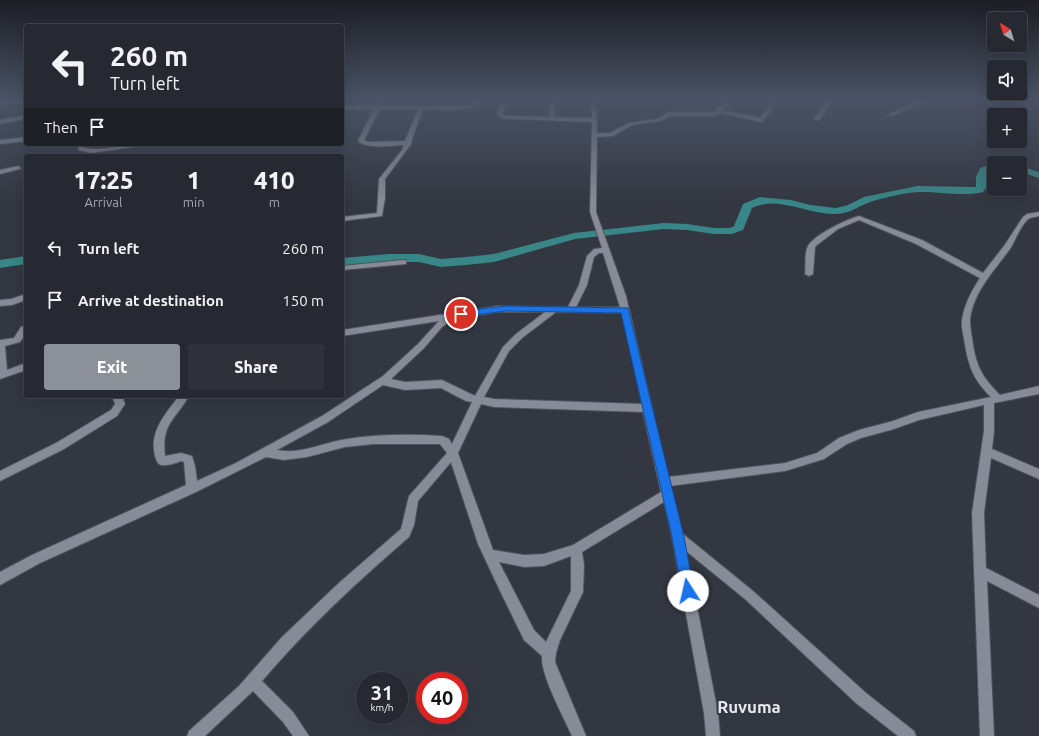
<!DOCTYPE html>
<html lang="en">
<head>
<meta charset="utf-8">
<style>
  body { margin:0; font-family:Ubuntu,sans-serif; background:#2e3139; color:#f1f3f6; height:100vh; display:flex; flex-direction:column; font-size:15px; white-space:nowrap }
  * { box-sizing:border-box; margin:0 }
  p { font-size:13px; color:#a4a6ab }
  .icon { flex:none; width:22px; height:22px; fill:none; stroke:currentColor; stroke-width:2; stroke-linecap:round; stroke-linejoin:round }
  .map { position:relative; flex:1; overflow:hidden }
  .details { position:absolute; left:24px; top:154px; width:320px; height:244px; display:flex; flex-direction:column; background:#262931; border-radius:4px; box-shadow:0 4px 16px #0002,0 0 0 1px #42454d }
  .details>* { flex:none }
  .guide { position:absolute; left:24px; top:24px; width:320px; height:122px; border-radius:4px; box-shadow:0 4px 16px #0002,0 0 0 1px #42454d; background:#262931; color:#f1f3f6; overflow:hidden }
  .needle { width:26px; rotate:322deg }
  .tools { position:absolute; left:987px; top:12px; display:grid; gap:8px }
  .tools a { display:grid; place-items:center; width:40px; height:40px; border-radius:4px; background:#262931; box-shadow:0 4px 16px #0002,0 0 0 1px #42454d; font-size:20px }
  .speed { position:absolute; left:356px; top:672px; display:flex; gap:8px; font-size:20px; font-weight:700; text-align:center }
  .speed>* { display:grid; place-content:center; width:52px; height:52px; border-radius:50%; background:#262931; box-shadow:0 4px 16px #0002,0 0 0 1px #42454d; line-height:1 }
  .speed small { font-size:10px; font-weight:400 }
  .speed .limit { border:6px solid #d22; background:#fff; color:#111 }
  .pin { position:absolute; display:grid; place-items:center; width:34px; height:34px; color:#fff; margin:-17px; border:2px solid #fff; border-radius:50%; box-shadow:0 1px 4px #0007 }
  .me { position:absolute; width:44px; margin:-22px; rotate:350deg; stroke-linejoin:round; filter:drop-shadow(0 0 3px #0008) }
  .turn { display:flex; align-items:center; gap:14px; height:84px; padding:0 20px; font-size:18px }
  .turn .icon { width:52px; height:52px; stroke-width:2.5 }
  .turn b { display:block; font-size:28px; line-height:34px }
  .then { display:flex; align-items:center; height:38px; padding:0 20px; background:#0003; gap:8px; font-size:15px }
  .eta { display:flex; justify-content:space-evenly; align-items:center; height:68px; text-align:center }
  .eta b { font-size:24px; font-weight:800; line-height:28px }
  .button { display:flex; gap:8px; margin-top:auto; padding:8px 20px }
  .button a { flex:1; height:46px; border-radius:4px; background:#8c9099; color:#fff; font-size:16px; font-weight:800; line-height:46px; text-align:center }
  .button a+a { background:#2e3139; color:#f1f3f6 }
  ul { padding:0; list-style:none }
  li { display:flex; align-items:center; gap:12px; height:52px; padding:0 20px }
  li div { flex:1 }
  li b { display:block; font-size:15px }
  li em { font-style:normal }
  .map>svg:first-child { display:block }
</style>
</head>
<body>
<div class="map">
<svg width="1039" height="736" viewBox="0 0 1039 736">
  <rect width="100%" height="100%" fill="#333741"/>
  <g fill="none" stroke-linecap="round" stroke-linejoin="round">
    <g fill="#388687" fill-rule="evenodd">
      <path d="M994,163v6l-7,3 -1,5 1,9 -4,6c-18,5 -46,-1 -65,0 -14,1 -31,5 -45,9 -13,4 -23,13 -37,13 -28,1 -58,-19 -84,-6l-9,22 -11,4h-18l-27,-4 -23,-1 -89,10 -81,23 -28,3 -25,2 -22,-5h-30l-47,4v-8l47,-4h30l22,5 25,-2 28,-3 80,-21 90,-10 23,1 27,4h16l4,-2 9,-22 17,-7 31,3 19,5 26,3 12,-3 16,-8 53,-11 59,1v-10l4,-9z"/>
      <polygon points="1020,166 1039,172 1039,178 1020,172"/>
      <polygon points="26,256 26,264 0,268 0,260"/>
    </g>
    <g stroke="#50535b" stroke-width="2">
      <g id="minor">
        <polygon points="26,99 26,102 0,105 0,101"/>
        <path d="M383,99h5l-6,7h81l10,-2 7,-5h6c-16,15 -42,10 -63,10l-12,33 1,1 -27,36v19l-3,18 -40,5v-4l35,-4 2,-34 23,-29 2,-5c-14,0 -35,5 -46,-4l16,-32h-32v-4l34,1zM380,109h38l-13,32 -37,1 -4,-2z"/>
        <path d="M502,99h5l-4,14v2l5,1 41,1 2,-18h5l-2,18 38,1 -1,-19h5l1,34h13l19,-10 28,-4 12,-7h45l13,-13h5l-9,11 37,8 15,-19h5l-17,22 -2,1 -41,-9 -5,3h-45l-10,5 -28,4 -19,11 -16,1 -1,75 30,84 42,181 117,-14 32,-10 22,-15 20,-8 34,-9 25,-9 73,-15c-19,-18 -23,-33 -27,-58 -1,-6 -3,-13 -2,-19 2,-15 10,-30 18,-42l-64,-34 -57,-24 -21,9 -21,16 -2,2 -2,27 -4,2 -4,-2c1,-8 -1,-21 3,-28 6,-11 39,-27 51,-30l63,24 61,33 21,-27 19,-29 4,-3 12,-2v4c-3,1 -6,1 -9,2 -8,4 -15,23 -20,31 -16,22 -37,43 -40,71 0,8 2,17 3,25 4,23 10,33 27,50l39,-9v8l-45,9v28l-2,18 47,20v10l-48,-21 -7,55 2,55 53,27v13l-52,-27 7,155h-14l-8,-223 12,-82v-26l-65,15 -25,9 -33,9 -14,6 -23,15 -39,12 -115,15 13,48 70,57 113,102 48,38 2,5h-18l-42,-33 -111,-104 -59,-48 32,162 2,23h-14l-2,-23 -32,-176 -8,-35 -82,50 2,13 -1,27 -23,48 -4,13 -1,9 31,74h-14c-8,-18 -32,-62 -30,-80l-18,-16 -22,-45 -24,-51 -27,-82 -33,39 -4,24 -5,12c-52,45 -102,91 -147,144l31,31 16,24h-16l-10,-14 -30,-31 -48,45h-18l2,-5 50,-45 43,-49 58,-55 61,-53 8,-33 38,-43 -7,-9h-66l-29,3 -38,10 -23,3 -18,-3 -70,35 -156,71 -40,22v-13l32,-17 154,-70 -2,-23 -3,-1c-5,2 -13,5 -19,4 -4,0 -6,-5 -7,-9 -6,-24 10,-42 24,-60h10c-14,24 -28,28 -24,60l16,-3 11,3 3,10 2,15 39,-18 86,-47 61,-40 35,-32 21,-23 -97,15v-6l156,-24 70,1 11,-22 8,-29 7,-7 8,-1 -12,-36 2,-90 -87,-3 -6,-2 -2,-4zM599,253h4l17,54h-44l11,-22 7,-28zM498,312h47l-29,22 -13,13 -28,49 -33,-16 -37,2 -14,-3 33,-31 18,-21 12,-8zM556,312l66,1 20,91 -148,-5 -10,-2 25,-46 13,-13zM383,385l22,5 36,-2 25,13 6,1 -20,42 -3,-5 -7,-3c-32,-2 -64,-2 -95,3 -23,3 -46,16 -70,11l51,-28zM481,404l13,3 149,5 18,80 -88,53 -29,9 -20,1 -31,-5 -35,-97zM571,556v35l-25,51 -12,-12 -35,-68 25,5 20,-1z"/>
        <polygon points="832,99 838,99 831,104 819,120 815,120 814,119 827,102"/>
        <polygon points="923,99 929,99 892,116 887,115"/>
        <polygon points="26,115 26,119 0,124 0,120"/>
        <polygon points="26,137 26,141 0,144 0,140"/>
        <path d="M77,144h6l1,4c19,4 39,-4 58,-4l-3,2 -48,7 -12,-3z"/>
        <polygon points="18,166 21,168 20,169 0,174 0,170"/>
        <polygon points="403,260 406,260 406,264 342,270 342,266"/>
        <polygon points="26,294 26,300 12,305 0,306 0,300 11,299"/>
        <polygon points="26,325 26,333 20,342 5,346 7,370 26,363 26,370 0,379 0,340 14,338 21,327"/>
        <polygon points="112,396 122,396 125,404 117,416 64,449 0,481 0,471 56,443 111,410 115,404"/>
      </g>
    </g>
    <use href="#minor" fill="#868b97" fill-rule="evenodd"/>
  </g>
  <linearGradient id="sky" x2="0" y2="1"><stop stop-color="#1c1e24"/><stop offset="0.49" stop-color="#4a5365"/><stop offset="1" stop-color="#4a5365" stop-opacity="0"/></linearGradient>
  <rect width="1039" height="202" fill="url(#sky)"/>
  <polygon fill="#1a73e8" stroke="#114b97" points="506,306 628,308 684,537 694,591 692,596 688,597 684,596 682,591 672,537 621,313 506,311 461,317 457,314 461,311"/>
  <g text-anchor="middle" stroke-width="4" stroke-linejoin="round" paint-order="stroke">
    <g font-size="17" font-weight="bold" fill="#e6e9f0" stroke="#333741">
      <text x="749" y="713">Ruvuma</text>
    </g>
  </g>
</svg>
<div class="tools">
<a><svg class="needle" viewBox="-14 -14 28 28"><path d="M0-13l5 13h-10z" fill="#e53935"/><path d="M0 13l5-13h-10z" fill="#a4a6ab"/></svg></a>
<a><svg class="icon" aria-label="sound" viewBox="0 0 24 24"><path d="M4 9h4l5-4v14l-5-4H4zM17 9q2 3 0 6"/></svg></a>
<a>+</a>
<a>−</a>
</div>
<div class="speed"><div>31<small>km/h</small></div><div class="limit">40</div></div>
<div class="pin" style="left:461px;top:314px;background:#d93025"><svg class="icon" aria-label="arrive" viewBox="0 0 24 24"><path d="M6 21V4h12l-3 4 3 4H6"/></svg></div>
<svg class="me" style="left:688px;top:591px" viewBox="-20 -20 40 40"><circle r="19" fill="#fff"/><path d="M0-13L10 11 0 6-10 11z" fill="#1a73e8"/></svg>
<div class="guide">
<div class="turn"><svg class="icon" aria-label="left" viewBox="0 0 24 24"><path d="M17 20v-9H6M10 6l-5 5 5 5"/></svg><div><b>260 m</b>Turn left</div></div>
<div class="then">Then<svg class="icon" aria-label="arrive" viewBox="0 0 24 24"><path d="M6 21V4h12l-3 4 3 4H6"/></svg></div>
</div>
<section class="details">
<div class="eta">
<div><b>17:25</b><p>Arrival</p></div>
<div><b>1</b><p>min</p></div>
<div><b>410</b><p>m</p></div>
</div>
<ul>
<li><svg class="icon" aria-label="left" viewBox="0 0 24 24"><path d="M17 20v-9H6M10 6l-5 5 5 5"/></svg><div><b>Turn left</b></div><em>260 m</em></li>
<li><svg class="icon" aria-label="arrive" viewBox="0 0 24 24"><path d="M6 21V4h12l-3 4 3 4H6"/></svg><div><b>Arrive at destination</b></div><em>150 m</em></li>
</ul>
<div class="button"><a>Exit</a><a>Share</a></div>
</section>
</div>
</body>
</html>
